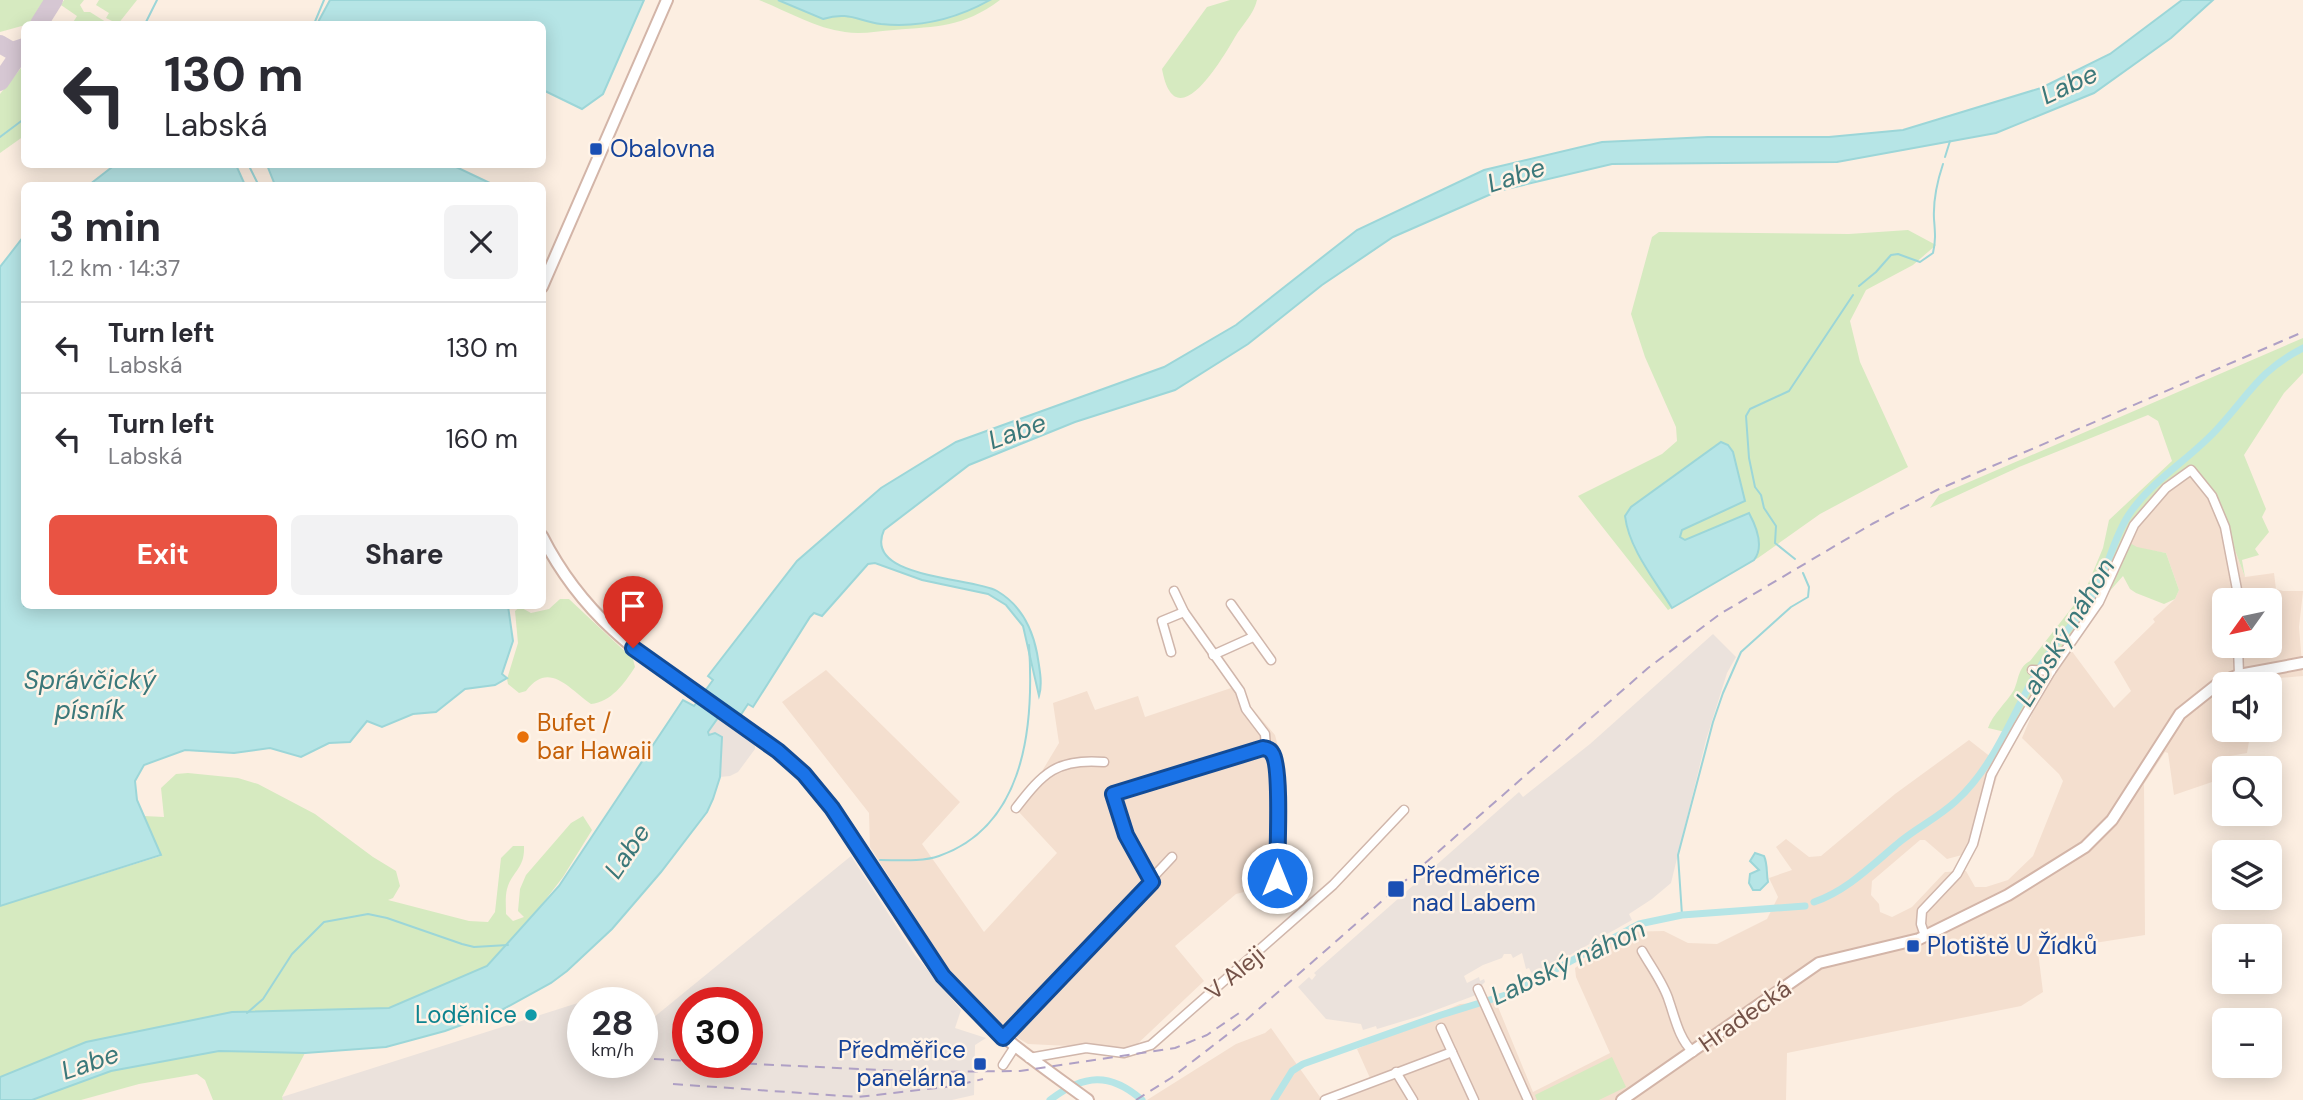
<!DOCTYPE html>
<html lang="en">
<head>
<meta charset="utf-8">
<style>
  body { margin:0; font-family:"DM Sans",sans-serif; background:#f2f2f3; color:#2b2b33; height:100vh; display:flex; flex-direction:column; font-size:26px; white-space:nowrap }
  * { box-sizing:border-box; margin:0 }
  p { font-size:23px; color:#7c7c81 }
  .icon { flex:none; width:38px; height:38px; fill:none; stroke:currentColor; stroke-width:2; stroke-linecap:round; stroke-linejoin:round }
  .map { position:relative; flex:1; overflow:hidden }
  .panel { position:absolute; left:21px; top:182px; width:525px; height:427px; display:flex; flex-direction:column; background:#fff; border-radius:10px; box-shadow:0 4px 18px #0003 }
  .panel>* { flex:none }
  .top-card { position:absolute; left:21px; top:21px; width:525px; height:147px; border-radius:10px; box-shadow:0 4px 18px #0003; background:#fff; color:#2b2b33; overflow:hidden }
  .needle { width:46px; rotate:237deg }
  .fabs { position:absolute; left:2212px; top:588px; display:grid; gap:14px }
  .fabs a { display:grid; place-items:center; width:70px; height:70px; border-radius:10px; background:#fff; box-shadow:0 4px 18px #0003; font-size:35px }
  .speed { position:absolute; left:567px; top:987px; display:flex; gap:14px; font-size:35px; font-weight:700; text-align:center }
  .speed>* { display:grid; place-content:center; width:91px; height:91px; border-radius:50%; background:#fff; box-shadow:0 4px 18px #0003; line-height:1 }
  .speed small { font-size:18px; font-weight:400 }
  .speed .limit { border:10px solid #d22; background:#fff; color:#111 }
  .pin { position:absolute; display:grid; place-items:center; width:60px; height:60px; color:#fff; margin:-72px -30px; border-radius:50% 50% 50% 0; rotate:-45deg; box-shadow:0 0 7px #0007 }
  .pin .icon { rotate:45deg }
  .me { position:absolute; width:77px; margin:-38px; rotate:0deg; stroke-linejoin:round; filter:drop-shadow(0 0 5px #0008) }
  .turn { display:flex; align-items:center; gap:24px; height:147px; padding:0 28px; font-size:32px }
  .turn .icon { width:91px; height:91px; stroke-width:2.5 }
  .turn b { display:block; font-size:49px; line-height:60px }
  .round { display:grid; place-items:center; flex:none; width:74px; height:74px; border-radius:10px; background:#f2f2f3 }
  .head { display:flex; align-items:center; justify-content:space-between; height:119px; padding:0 28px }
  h1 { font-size:42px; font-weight:700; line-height:52px }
  .action { display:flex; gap:14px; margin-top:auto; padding:14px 28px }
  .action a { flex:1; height:80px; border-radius:10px; background:#e95343; color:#fff; font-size:28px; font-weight:700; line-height:80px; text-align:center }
  .action a+a { background:#f2f2f3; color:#2b2b33 }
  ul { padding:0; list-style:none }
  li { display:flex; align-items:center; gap:21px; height:91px; padding:0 28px; border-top:2px solid #e1e1e2 }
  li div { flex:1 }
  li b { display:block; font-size:26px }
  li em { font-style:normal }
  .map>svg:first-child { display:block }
</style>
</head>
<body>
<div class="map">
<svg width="2303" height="1100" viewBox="0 0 2303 1100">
  <rect width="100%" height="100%" fill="#fceee1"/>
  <g fill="#f4dfcf" fill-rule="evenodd">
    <path d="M2192,466l22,28 31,83 29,-4 2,16 7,2h20l-4,36 4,49 -49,4 -3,4h-27v46h27l-4,23 -23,4 -5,4 -7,21 -38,13 -6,-42 -3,-1 -21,32 1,151 -107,17 5,40 -22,14 -234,47 -1,47h-639l89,-56 29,-11 6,-5 49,69 50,-19 -13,-29 103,-45 36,-2 37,90 77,-39 -34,-76 -1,-9 47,-36 42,-1 24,12 29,1 50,-25 11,-22 -9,-19 23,-8 -16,-23 10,-8 23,18 12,-1 74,-62 74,-54 32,25 -28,87 -26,7 -22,-19h-5l-48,41 -1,14 8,9 1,8 12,5 20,-10 33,-35 21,-1 9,16h11l22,-7 25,-24 30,-75 -4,-7 -37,-36 16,-38 33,-50 43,58 17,-17 -17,-29 41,-40 -2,-3 22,-20 4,-9 -13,-37 -29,-5 -11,-6 21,-37 30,-33zM2224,600h46v46h-46z"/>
    <polygon points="826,670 960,802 922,844 984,932 1057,853 1018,811 1059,743 1053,703 1087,691 1095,710 1138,696 1145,717 1234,687 1275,735 1284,770 1280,883 1236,894 1175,946 1204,981 1132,1049 1028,1044 1004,1030 954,978 870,847 869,813 782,702"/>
  </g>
  <g fill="#ebe2dc" fill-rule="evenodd">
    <polygon points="1713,634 1736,657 1727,673 1706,740 1671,883 1652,899 1629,914 1632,920 1533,976 1529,968 1526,969 1522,953 1513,958 1511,954 1504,954 1502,958 1483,965 1464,976 1467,983 1479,977 1480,981 1484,979 1485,982 1481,986 1484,992 1420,1016 1377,1029 1376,1026 1363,1030 1361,1024 1326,1019 1298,987 1309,977 1312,980 1316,975 1314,973 1519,792 1523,797 1590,744"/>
    <polygon points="720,715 753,738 755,744 755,749 738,772 730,776 720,777 721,741 715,733 709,735 708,733"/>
    <path d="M851,856l64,99 46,55 -6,18 31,10 -11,7 -1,50 -22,5h-669l-1,-3 321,-102 5,8h-25v59h59v-35zM688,1003h59v59h-59z"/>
  </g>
  <g fill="#d6eac0">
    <polygon points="0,0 45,0 29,24 0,32"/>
    <polygon points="64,0 84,0 80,5 84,12 90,12 109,24 72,24 77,16 61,5"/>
    <polygon points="99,0 137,0 118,24 106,18 109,13 96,5"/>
    <path d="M759,0h241c-38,28 -62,26 -106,30 -16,1 -33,5 -49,2 -30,-4 -58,-21 -86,-32z"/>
    <path d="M1230,0h27c-3,14 -15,25 -22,37 -14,24 -60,103 -73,32l45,-62z"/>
    <polygon points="21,68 24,70 24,136 0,153 0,94"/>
    <polygon points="1908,230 1936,245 1913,265 1866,290 1850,321 1860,362 1908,467 1820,514 1758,558 1668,610 1578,496 1662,454 1677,441 1676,427 1645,357 1631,314 1652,237 1659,232 1849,234"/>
    <path d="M2303,338v35l-19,20 -40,62 22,54 -4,8 7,15 -14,17 4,6 -17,5 3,17 -31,-83 -22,-28c-32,13 -50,46 -66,75l11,6 29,6 13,37 -4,9 -11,5 -28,-11 -6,-4 -7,-13 -15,17 -94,141 -26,-6c4,-13 19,-26 26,-38 5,-11 4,-23 16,-29l55,-70 18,-43 6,-28 63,-59 -14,-40 -10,-6 -129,52 -89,41 9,-13z"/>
    <path d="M560,599h9l64,60 2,8c-11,17 -24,35 -44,37 -22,-15 -42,-44 -65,-13l-7,2 -11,-9 -1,-5 11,-36 -3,-32 5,-4 11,6 18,-4z"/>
    <path d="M188,773l50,5 20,6 57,30 58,43 23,14 4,15 -7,12 -5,2 81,21 19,1 7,-10 6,-54 12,-12h11c1,23 -12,25 -17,43 -2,8 -1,17 -1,25l7,7 11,-4 -6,-6 2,-22 6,-14 45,-52 12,-7 9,14 -29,47 -27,35h3l-52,54 -97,42 -158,4 -146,30 -86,35v-171l161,-50 -17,-40 20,1 -3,-29 15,-14z"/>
    <polygon points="219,1051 305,1053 282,1097 283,1100 213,1100 205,1080 197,1074 139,1084 81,1100 32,1100 111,1071"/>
    <polygon points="1612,1057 1626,1087 1599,1100 1537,1100 1535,1095"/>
  </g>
  <g fill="#b6e5e6" stroke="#9cd6d8" stroke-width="2">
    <polygon points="330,0 644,0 603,94 582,109 543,90 542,24 317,24"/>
    <path d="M778,0h212c-34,19 -70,28 -109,24 -23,-3 -32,-13 -58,-5z"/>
    <path d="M2182,0h31l-42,38 -77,55 -98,40 -159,29 -225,2 -114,27 -105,46 -71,48 -74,59 -73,46 -100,32 -106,43 -85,65c-22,49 88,47 113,61 24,14 35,36 40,62 2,13 6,30 2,43l-16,-70 -17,-21 -18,-11 -66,-14 -47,-17 -7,1 -46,52 -8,-3 -4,4 -57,90 -5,-3 -14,21 -14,-10 -12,17 1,3 6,-2 7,4 -2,40 -7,22 -6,13 -46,60 -49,57 -45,42 -16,12 -51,28 -55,20 -59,16 -81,6 -86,-2 -108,20 -79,29h-32v-23l86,-35 146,-30 157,-4 98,-42 72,-80 124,-186 11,6 19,-26 -5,-4 89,-115 84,-73 75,-46 208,-75 72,-42 121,-95 127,-60 118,-28 106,-5h121l74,-7 138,-42 69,-34z"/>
    <polygon points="116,164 236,165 245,185 89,185"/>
    <polygon points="267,165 452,165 494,185 275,185"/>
    <polygon points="24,236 24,606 508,606 513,641 502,674 507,678 495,685 465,689 436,712 413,714 382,727 367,721 350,742 329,743 301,757 270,748 234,753 185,750 144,765 135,781 137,800 161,855 0,906 0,267"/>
    <path d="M1721,442l7,3 5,7 12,49 -63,29 -2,7 5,3 64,-27c7,13 16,33 5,47l-82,48c-17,-28 -43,-59 -47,-92l6,-9z"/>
    <path d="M1755,853l9,3c4,9 2,17 4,26l-8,8h-7l-4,-7 1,-9 9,-4 -9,-9z"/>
  </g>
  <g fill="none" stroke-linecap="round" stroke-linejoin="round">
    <g stroke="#9cd6d8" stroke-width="2">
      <polyline points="145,24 157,0"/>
      <polyline points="314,24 324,0"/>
      <polyline points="0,137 24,119"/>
      <polyline points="1945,157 1950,141"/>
      <polyline points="248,164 259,186"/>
      <path d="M1859,286l17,-14 15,-17 7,-1 22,8 13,-9c3,-13 2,-21 1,-34 -1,-19 3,-37 9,-55"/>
      <polyline points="1795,559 1775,543 1776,526 1764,508 1761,495 1755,487 1749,458 1746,416 1750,409 1789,391 1853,295"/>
      <path d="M880,860c19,0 42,2 59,-4 88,-31 95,-134 90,-211"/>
      <polyline points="1682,915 1678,855 1713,722 1723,693 1741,652 1791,607 1808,597 1809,587 1803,573"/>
      <polyline points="247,1013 263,999 292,954 324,922 368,914 387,918 462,944 474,947 508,945"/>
    </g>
    <g stroke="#b6e5e6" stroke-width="7">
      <path d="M1814,902c32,-11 56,-35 82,-57 18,-16 42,-27 60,-44 41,-37 58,-93 87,-139 14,-22 34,-41 48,-63 16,-26 21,-58 37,-83 23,-36 63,-57 91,-89 31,-34 41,-57 84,-79"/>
      <path d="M1050,1100c34,-26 60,-28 92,0"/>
      <polyline points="1274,1100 1292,1071 1303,1064 1441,1015 1512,993 1639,924 1682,915 1805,906"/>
    </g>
    <g stroke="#d6c7d3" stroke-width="18">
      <polyline points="39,24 54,0"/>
      <polyline points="0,44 12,51 24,47"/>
      <polyline points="0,82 24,47"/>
    </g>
    <g stroke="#d0b6ab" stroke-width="11">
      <g id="street">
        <polyline points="1174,591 1184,612 1240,691 1246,709 1265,734 1266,748"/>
        <polyline points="1231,604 1271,660"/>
        <polyline points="2238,646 2239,675"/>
        <polyline points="1171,652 1162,621 1184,612"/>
        <polyline points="1213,655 1253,637"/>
        <polyline points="2032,670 2051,671"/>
        <path d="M1016,808c27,-35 41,-50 88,-46"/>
        <polyline points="1152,882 1126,835 1113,794 1263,748 1271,751 1275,758 1277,878"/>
        <polyline points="1925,936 1921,924 1922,911 1957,874 1973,844 1991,775 2019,725 2051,671 2099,602 2134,525 2166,488 2191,470 2212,496 2225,527 2239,600"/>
        <path d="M1642,951c9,16 22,33 27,50 6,17 10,38 24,51"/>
        <polyline points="1478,989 1528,1100"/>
        <polyline points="1441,1028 1474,1100"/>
        <polyline points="1002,1038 1172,857"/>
        <polyline points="1029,1058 1086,1048 1124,1053 1151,1045 1333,885 1404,810"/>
        <polyline points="1003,1065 1014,1048"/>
        <polyline points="1396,1072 1413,1100"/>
        <polyline points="1325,1100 1452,1052"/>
      </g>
    </g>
    <g stroke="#d3b5a8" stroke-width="14">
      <g id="secondary">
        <polyline points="542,287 667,0"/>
        <path d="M542,536c45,89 109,126 188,181 26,18 53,36 75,59 57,57 87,138 138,201 42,51 92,84 145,123"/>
        <polyline points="1622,1100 1819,963 1919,939 2008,895 2085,847 2112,820 2180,714 2219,683 2239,675 2303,663"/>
      </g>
    </g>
    <use href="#street" stroke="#fff" stroke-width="8"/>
    <use href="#secondary" stroke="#fff" stroke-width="10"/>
    <g stroke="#afa0c5" stroke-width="2" stroke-dasharray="10 7" stroke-linecap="butt">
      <polyline points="654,1059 688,1061"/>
      <polyline points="713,1062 923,1072 1020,1071 1175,1048 1207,1035 1242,1011"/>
      <polyline points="673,1084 858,1097 954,1086 983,1079"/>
      <polyline points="1136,1100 1171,1078 1245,1021 1648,668 1720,614 1872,524 1937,490 2303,332"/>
    </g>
  </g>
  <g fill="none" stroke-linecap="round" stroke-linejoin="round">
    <g stroke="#114b97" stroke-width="18">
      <path id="route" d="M633,648l145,103 26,23 28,34 111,168 60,62 149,-156 -26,-47 -13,-41 150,-46c4,1 7,1 9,5 10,12 5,104 5,125"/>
    </g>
    <use href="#route" stroke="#1a73e8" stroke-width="12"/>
  </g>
  <g fill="#1a4fb4" stroke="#fff3e7" stroke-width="2.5">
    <rect x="589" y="142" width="14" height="14" rx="3.5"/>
    <rect x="1387" y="880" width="18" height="18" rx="3.5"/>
    <rect x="1906" y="939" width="14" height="14" rx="3.5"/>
    <rect x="973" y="1057" width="14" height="14" rx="3.5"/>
  </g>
  <circle fill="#e8710a" stroke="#fff3e7" stroke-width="2.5" cx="523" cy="737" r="7"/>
  <circle fill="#0f9aa8" stroke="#fff3e7" stroke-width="2.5" cx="531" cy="1015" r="7"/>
  <g text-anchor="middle" stroke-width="5" stroke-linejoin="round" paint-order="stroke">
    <g font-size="24" fill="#164399" stroke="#fff3e7" text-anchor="start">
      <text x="610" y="157">Obalovna</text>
      <text x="1412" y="883">Předměřice<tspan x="1412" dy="28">nad Labem</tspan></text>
      <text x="1927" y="954">Plotiště U Žídků</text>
      <text x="966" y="1058" text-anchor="end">Předměřice<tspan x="966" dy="28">panelárna</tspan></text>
    </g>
    <g font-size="24" fill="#c56008" stroke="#fff3e7" text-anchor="start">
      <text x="537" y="731">Bufet /<tspan x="537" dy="28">bar Hawaii</tspan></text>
    </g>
    <g font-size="24" fill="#745248" stroke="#fff3e7">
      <text transform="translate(1235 973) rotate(-40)" y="8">V Aleji</text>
      <text transform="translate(1745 1016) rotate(-35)" y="8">Hradecká</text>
    </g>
    <g font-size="24" fill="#0d838f" stroke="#fff3e7" text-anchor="end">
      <text x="517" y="1023">Loděnice</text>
    </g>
    <g font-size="26" font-style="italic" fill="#3b787a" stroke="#fff3e7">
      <text transform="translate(2069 84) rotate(-25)" y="9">Labe</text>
      <text transform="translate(1516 175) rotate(-18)" y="9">Labe</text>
      <text transform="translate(1017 431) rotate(-20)" y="9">Labe</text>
      <text transform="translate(2065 632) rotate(-59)" y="9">Labský náhon</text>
      <text x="90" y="689">Správčický<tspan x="90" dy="30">písník</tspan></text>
      <text transform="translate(627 851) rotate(-56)" y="9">Labe</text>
      <text transform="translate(1568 962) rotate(-25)" y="9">Labský náhon</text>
      <text transform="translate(90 1062) rotate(-19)" y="9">Labe</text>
    </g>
  </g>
</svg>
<div class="fabs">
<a><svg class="needle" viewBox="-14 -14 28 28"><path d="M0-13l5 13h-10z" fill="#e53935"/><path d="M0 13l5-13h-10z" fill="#7c7c81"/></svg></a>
<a><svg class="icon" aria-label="sound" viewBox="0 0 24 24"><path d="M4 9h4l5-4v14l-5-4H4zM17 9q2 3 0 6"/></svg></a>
<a><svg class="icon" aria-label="search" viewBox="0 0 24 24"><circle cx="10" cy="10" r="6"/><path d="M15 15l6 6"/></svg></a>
<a><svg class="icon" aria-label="layers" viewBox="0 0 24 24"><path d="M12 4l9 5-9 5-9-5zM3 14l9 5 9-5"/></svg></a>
<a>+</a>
<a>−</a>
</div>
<div class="speed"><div>28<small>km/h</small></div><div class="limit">30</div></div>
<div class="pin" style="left:633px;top:648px;background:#d93025"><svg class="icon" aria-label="arrive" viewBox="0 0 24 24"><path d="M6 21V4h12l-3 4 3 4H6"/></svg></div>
<svg class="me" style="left:1277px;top:878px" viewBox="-20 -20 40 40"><circle r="17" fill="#1a73e8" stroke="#fff" stroke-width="3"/><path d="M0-11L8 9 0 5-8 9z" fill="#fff"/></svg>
<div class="top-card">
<div class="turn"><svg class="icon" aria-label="left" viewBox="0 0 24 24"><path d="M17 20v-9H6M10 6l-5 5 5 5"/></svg><div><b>130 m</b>Labská</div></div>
</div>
<section class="panel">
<div class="head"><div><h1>3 min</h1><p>1.2 km · 14:37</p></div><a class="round"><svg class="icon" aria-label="close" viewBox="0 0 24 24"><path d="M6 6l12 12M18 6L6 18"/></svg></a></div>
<ul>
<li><svg class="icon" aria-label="left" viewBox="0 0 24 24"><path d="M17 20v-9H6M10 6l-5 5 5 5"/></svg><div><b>Turn left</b><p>Labská</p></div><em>130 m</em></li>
<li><svg class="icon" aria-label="left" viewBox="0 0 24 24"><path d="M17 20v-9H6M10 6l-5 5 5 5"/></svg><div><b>Turn left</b><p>Labská</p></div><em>160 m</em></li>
</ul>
<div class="action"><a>Exit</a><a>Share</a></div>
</section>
</div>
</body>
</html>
